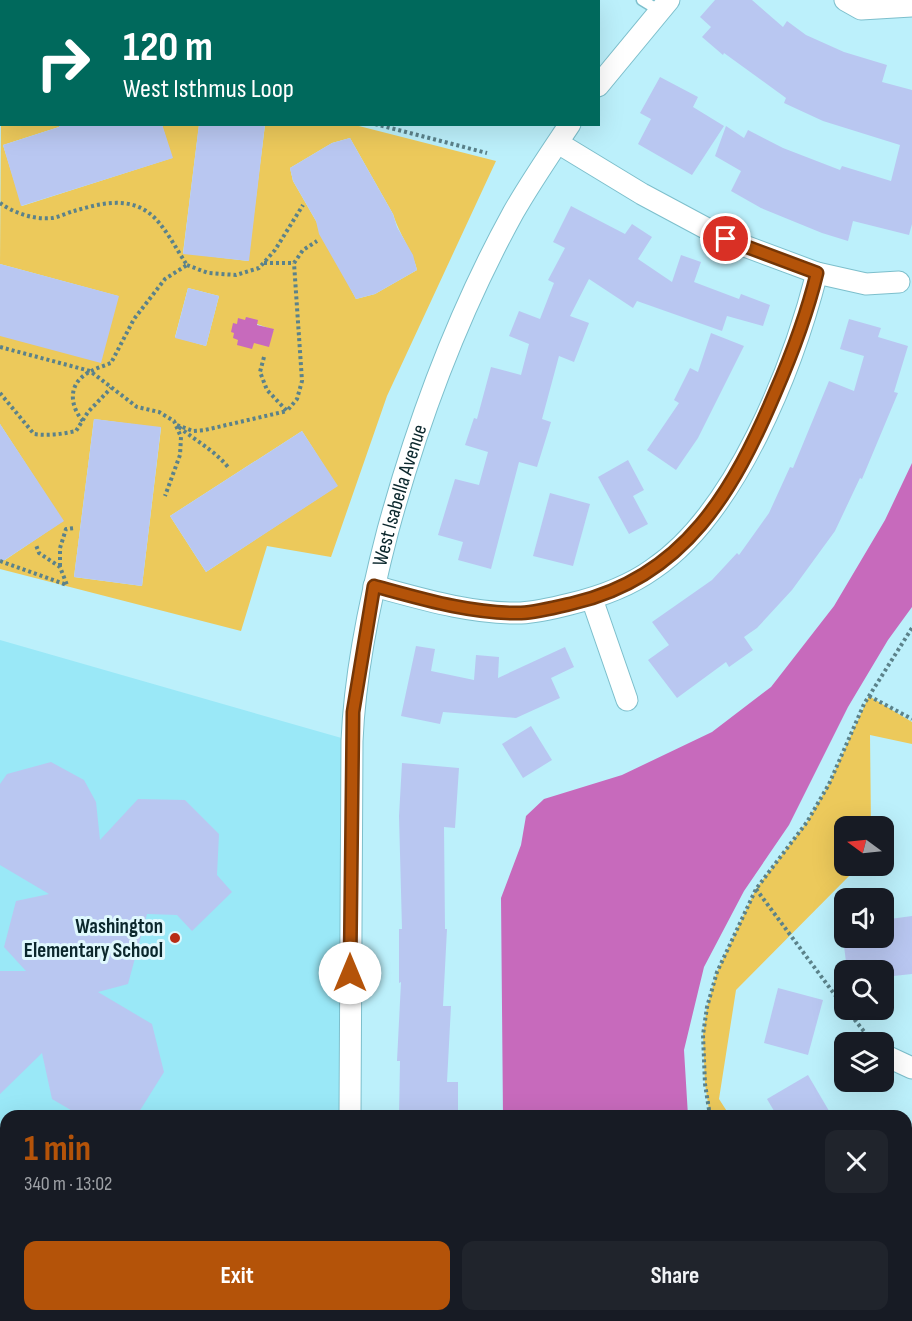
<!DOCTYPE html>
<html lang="en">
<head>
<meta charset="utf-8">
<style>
  body { margin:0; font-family:"Sofia Sans Condensed",sans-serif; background:#20242c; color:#f1f3f6; height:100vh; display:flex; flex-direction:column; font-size:22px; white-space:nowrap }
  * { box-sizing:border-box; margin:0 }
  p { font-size:20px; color:#9ea1a6 }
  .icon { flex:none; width:33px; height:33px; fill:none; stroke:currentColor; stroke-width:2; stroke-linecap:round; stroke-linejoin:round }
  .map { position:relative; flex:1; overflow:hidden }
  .sheet { position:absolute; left:0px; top:1110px; width:912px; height:212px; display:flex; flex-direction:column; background:#171b24; border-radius:18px 18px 0 0; box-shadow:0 6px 24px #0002 }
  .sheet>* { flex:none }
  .hud { position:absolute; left:0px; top:0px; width:600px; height:126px; box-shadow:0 6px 24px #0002; background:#00695c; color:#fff; overflow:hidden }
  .needle { width:39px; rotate:285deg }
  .tools { position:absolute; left:834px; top:816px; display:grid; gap:12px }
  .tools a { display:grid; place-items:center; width:60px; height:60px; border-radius:12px; background:#171b24; box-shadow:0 6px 24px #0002; font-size:30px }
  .pin { position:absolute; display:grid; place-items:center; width:51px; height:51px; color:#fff; margin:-26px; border:3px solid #fff; border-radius:50%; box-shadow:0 2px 6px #0007 }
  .me { position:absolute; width:66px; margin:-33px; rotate:0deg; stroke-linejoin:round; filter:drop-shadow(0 0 4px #0008) }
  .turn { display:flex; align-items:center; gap:21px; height:126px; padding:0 24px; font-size:27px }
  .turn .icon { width:78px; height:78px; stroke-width:2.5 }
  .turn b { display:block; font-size:42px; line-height:51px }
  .round { display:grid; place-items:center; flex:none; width:63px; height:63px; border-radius:12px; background:#20242c }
  .summary { display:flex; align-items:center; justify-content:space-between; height:102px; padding:0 24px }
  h1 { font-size:36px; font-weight:700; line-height:45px; color:#b45309 }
  .action { display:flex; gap:12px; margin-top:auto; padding:12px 24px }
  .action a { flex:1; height:69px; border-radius:12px; background:#b45309; color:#fff; font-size:24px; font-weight:700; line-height:69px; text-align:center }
  .action a+a { background:#20242c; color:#f1f3f6 }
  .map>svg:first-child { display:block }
</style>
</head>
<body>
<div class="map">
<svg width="912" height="1321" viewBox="0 0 912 1321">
  <rect width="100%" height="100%" fill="#bcf0fb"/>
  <polygon fill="#9ae8f7" points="0,640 352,741 350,1116 6,1116 6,1316 312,1316 310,1321 0,1321"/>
  <g fill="#ecc95b" fill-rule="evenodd">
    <path d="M1,120l1,4h57v3l-56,18 19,61 150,-48 -10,-33h37l-16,128 65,8 17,-136h90l141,36 -109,235 -56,161 -64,-11 -26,85 -241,-62v-15l5,6 58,-39 -63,-97v-88l118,-40 -118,-32zM350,138l43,76c6,20 19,36 24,56l-42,24 -19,5 -40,-78 -23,-40 -3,-13 42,-25zM188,288l31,8 -13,50 -31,-9zM245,320l29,10 -21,13 -1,5 -13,-9 -5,-6zM94,419l67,9 -19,158 -68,-9zM302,431l35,55 -131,86 -36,-56z"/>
    <polygon points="869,696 912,722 912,744 870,735 871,826 844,826 844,866 859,866 736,990 719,1099 730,1116 710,1116 705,1084 703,1035 707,1007 717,972 756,889 807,822 829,784"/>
  </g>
  <g fill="#c76abc">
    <polygon points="246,317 258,320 257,325 274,329 269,347 254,343 252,349 237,345 238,340 233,338 234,333 231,332 233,323 237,324 238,318 245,320"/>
    <polygon points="912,463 912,607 888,640 848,707 789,825 744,891 704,967 684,1050 688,1116 503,1116 501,898 521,845 526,816 544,799 622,775 712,732 771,687 834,606 885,520"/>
    <polygon points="620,1316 722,1316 722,1321 624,1321"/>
  </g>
  <g fill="#b9c7f1">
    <polygon points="715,0 752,0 783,27 787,21 806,35 844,52 887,65 882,82 912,90 912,224 909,235 853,221 848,241 822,233 761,208 731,191 741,171 715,156 726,126 744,138 748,130 783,148 840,170 842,166 891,181 900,145 823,121 784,103 786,98 724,53 723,55 702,37 711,27 700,17"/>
    <polygon points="660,77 698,97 693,107 724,126 692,175 638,144 651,119 640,113"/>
    <polygon points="59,124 162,124 173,158 21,206 3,145 59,127"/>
    <polygon points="199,124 265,124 249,261 183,254"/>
    <polygon points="350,138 393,214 397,227 413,255 417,270 375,294 356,299 319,234 316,221 293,181 290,168 332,143"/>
    <polygon points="571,206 625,234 632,224 652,237 638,259 672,282 681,255 701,262 694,282 739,299 741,294 770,305 763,326 727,316 722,331 637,301 633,308 589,279 570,316 589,323 574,362 559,356 542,419 551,422 537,467 519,462 491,569 458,560 463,542 438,535 455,479 479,485 488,452 465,445 474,418 477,419 491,367 521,375 529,344 509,336 519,311 540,319 554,283 548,280 565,248 553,242"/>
    <polygon points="0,264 119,296 101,363 0,336"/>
    <polygon points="188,288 219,296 206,346 175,338"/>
    <polygon points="849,319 881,328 878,337 908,346 894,392 898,393 862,479 860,478 835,531 792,590 757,628 744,637 753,650 729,667 726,662 677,698 648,660 669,645 652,622 712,580 737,553 739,555 769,513 790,467 793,468 829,381 854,391 864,356 840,349"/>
    <polygon points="711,333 744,346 698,438 676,470 647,450 679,403 674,400 690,368 698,372"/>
    <polygon points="94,419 161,427 142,586 74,577"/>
    <polygon points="0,424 64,521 0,563"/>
    <polygon points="302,431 338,486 206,572 170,516"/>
    <polygon points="628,460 644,490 633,496 648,524 629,534 598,477"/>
    <polygon points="550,493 590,504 573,566 533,556"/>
    <polygon points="416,646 435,649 431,671 474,680 476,655 499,657 498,678 565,647 574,667 551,678 560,698 516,718 443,712 440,724 401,716"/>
    <polygon points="531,726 552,760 523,778 502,744"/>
    <polygon points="51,762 84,780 96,802 100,840 138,799 185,800 219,834 217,875 232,892 192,931 177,915 147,914 128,984 98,992 152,1024 164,1072 139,1112 121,1116 81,1116 52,1099 42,1053 0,1094 0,971 26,971 4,947 16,901 49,894 0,865 0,784 7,774"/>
    <polygon points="402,763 459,768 455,828 444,827 445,929 447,929 443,1006 451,1006 447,1082 458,1082 458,1116 399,1116 400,1061 397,1061 401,982 399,983 399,929 402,929 399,816"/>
    <polygon points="912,916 912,974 884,977 884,970 847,970 843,938 884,938 884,935 892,934 890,919"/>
    <polygon points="778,988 823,1000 808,1055 764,1043"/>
    <polygon points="808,1075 832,1116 777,1116 767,1099"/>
  </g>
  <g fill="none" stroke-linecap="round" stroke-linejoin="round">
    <g stroke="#7dbfcc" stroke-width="13">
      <g id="service">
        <polyline points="350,0 355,2"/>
        <polyline points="642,0 660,11"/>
        <polyline points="544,2 544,0"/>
      </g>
    </g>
    <g stroke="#7dbfcc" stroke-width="23">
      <g id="minor">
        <polyline points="845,0 861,9 912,6"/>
        <polyline points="598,86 669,0"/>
        <polyline points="558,143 642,194 726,239 817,273 866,284 899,282"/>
        <path d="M374,586c48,13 97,28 147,27 16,-1 33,-5 49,-9 29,-7 58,-17 83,-35 83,-56 140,-202 164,-296"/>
        <polyline points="592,599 627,700"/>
        <polyline points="884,1055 912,1068"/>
        <path id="s1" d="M350,1116l2,-375c3,-71 18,-142 36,-211 30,-110 70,-217 125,-317 17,-30 37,-59 57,-89"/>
        <polyline points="431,1316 437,1321"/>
        <polyline points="310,1321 312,1316"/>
      </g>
    </g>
    <g stroke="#5b828a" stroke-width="4" stroke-dasharray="3 3" stroke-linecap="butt">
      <polyline points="5,0 6,2"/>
      <polyline points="0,116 2,112"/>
      <polyline points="375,124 487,153"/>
      <path d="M0,203c14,10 34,17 52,15 7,-1 15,-5 22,-7 24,-7 53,-15 75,2 15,11 27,36 38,52l-22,14 -31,40 -23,44c-10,4 -22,7 -30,15 -13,12 -9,31 2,43"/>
      <polyline points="264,263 294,263 303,250 317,241"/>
      <polyline points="187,265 208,273 236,275 259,268 275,250 303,205"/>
      <polyline points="0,347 90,371 137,407 159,412 174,421 181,437 180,455 165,496"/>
      <polyline points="264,357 260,372 267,390 287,411 297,399 302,381 294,263"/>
      <path d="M0,393l34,41c14,2 28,0 42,-3l12,-19 23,-24"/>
      <polyline points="177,425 193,431 205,430 287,411"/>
      <path d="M179,427c17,14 35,23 49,40"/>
      <polyline points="0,561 67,585 60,567 39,553 36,545"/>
      <polyline points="60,566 60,548 66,529 75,528"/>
      <polyline points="869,696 912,719"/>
      <polyline points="756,889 844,1007"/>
      <polyline points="847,1010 870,1039"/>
      <polyline points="710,1116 705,1084 703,1035 707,1007 717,972 756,889 807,822 829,784 864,704 912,628"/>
      <polyline points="739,1321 740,1316"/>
    </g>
    <use href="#service" stroke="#fff" stroke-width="10"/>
    <use href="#minor" stroke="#fff" stroke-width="21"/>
  </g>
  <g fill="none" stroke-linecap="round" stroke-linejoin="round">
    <g stroke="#753606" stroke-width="15">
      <path id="route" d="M350,973l3,-261 21,-126c48,13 97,28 147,27 17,-1 36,-6 53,-10 111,-26 160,-113 201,-210 17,-39 32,-79 42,-120l-91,-34"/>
    </g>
    <use href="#route" stroke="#b45309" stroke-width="10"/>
  </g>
  <circle fill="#b82c16" stroke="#dff8fd" stroke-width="2" cx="175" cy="938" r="6"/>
  <g text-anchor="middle" stroke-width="6" stroke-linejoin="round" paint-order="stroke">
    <g font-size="21" fill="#0b272c" stroke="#dff8fd">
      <text dy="7" stroke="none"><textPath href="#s1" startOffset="626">West Isabella Avenue</textPath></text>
    </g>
    <g font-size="21" font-weight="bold" fill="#0b272c" stroke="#dff8fd" text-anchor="end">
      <text x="163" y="933">Washington<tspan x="163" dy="24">Elementary School</tspan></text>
    </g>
  </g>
</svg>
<div class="tools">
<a><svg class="needle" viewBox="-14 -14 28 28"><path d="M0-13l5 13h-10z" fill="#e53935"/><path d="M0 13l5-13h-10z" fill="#9ea1a6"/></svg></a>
<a><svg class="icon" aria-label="sound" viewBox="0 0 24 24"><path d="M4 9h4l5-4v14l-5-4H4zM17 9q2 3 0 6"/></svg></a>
<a><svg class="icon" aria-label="search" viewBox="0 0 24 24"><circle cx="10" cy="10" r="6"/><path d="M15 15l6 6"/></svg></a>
<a><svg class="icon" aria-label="layers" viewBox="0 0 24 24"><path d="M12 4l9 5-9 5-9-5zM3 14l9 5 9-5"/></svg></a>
</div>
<div class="pin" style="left:726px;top:239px;background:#d93025"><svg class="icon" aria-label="arrive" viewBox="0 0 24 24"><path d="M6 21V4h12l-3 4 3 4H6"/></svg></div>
<svg class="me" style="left:350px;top:973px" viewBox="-20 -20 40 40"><circle r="19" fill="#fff"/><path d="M0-13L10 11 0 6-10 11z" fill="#b45309"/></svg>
<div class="hud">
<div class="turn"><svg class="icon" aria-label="right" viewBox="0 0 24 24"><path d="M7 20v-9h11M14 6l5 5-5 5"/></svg><div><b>120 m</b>West Isthmus Loop</div></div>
</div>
<section class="sheet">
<div class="summary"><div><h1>1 min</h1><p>340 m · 13:02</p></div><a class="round"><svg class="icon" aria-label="close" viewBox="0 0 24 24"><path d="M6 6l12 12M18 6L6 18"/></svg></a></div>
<div class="action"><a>Exit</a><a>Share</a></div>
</section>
</div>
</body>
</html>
